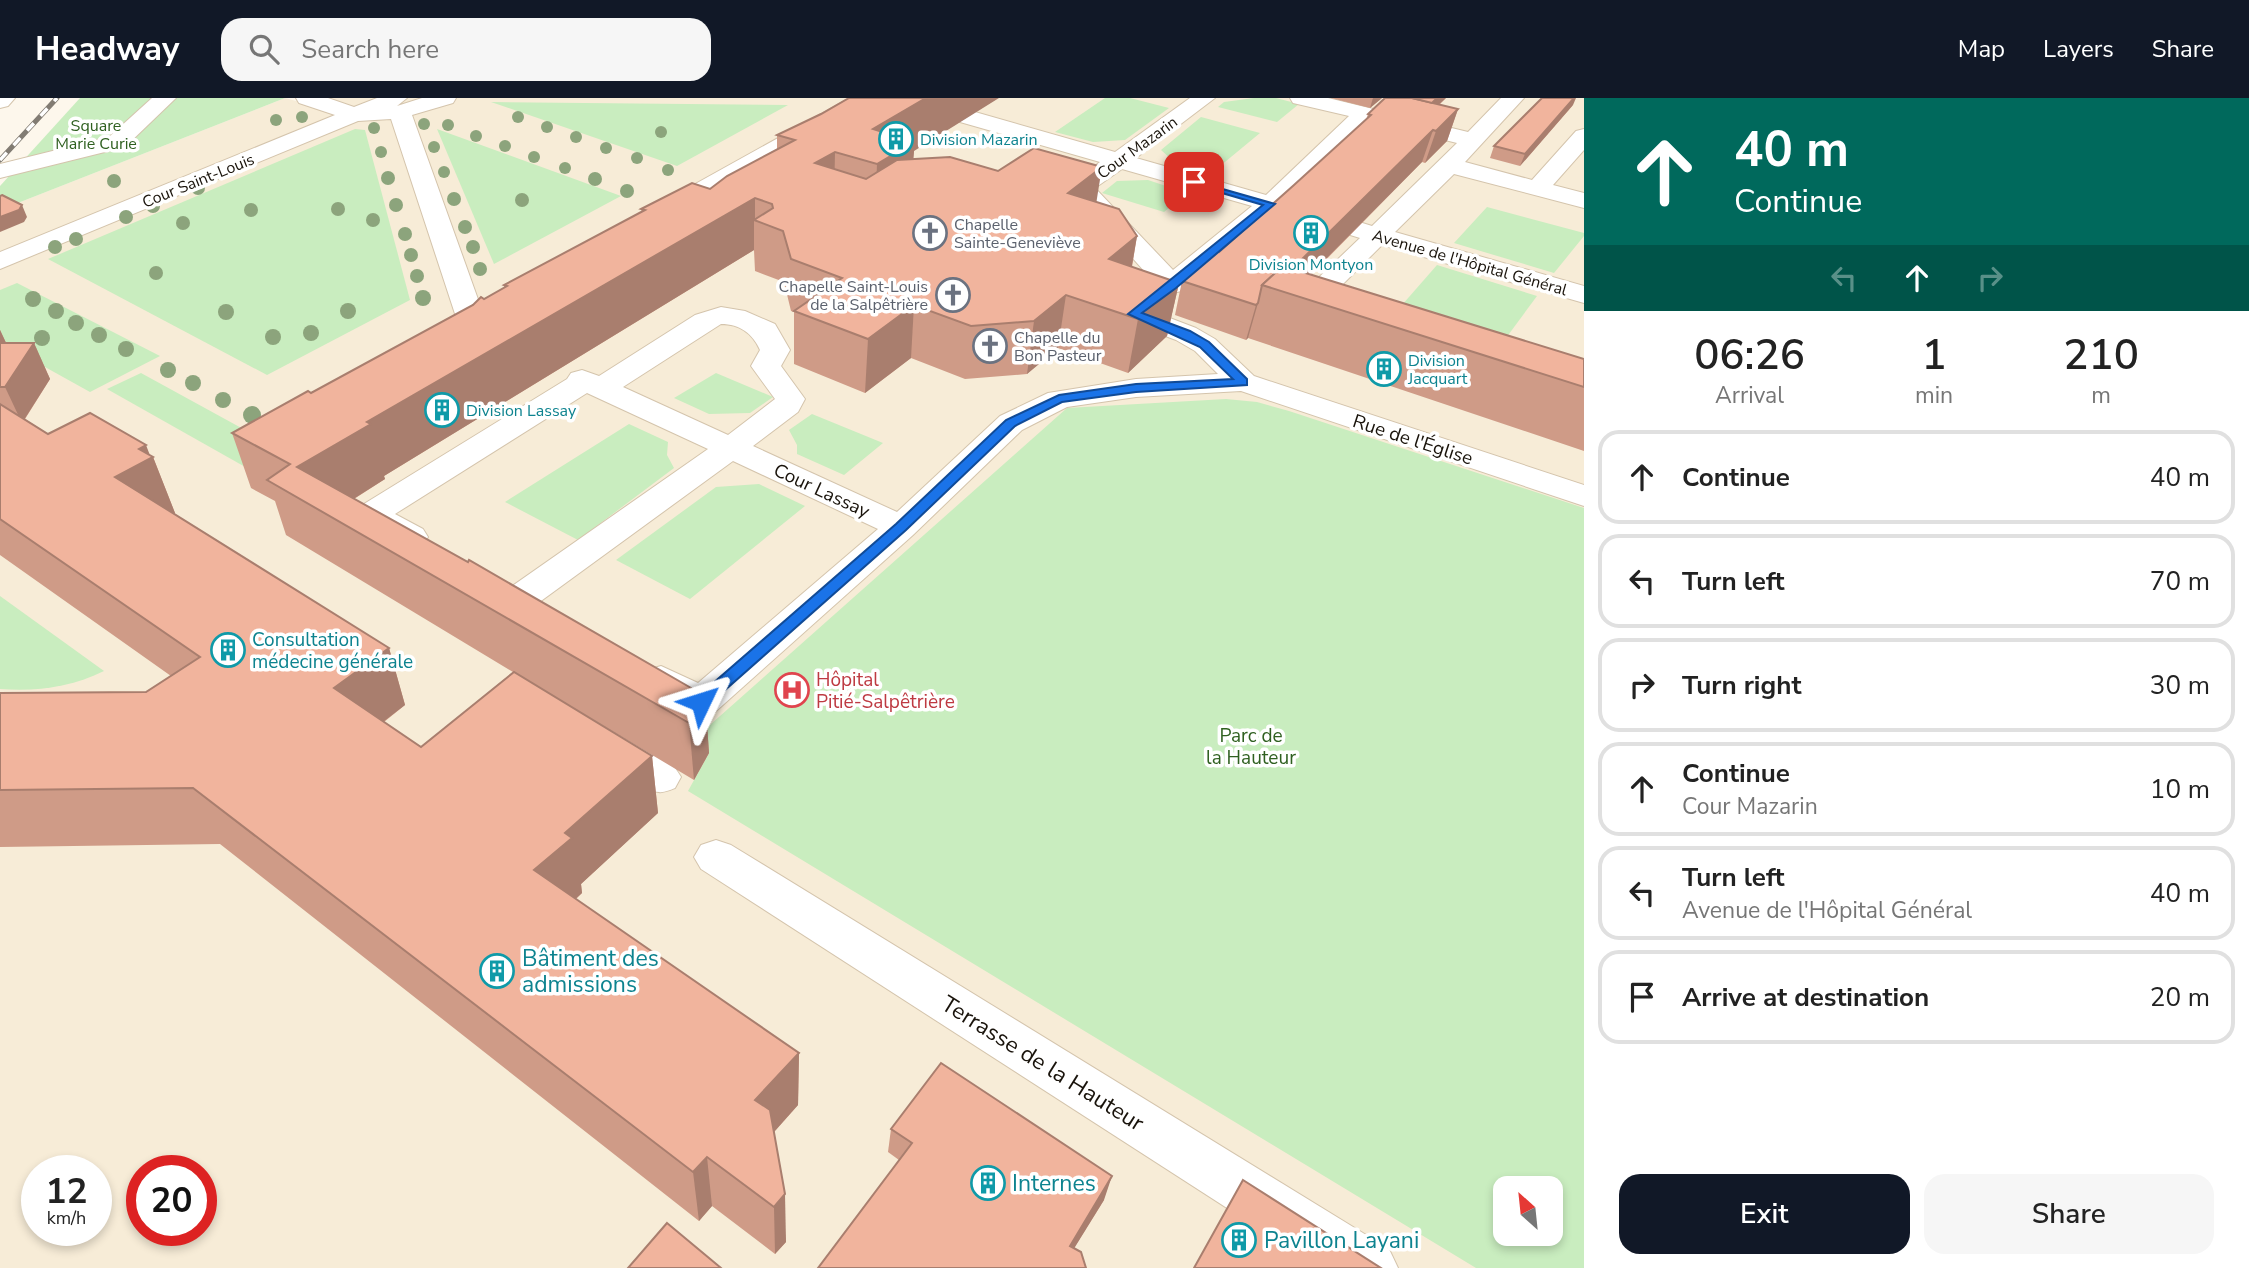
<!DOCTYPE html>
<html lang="en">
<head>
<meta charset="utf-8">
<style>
  body { margin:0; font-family:"Nunito Sans",sans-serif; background:#f6f6f6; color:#222; height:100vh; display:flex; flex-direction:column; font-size:26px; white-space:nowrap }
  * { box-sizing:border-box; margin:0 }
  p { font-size:23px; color:#767676 }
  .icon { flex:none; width:38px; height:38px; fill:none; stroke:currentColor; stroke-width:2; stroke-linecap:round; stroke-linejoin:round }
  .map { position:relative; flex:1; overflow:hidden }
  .panel { display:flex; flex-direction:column; background:#fff; width:665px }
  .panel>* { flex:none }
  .hud { background:#00695c; color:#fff; overflow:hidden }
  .needle { width:46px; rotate:333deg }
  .controls { position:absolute; left:1493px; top:1078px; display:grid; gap:14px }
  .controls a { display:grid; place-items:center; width:70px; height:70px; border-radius:14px; background:#fff; box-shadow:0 4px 10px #0003; font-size:35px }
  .speed { position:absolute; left:21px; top:1057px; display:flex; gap:14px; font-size:35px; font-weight:700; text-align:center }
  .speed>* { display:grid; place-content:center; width:91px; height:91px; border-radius:50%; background:#fff; box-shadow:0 4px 10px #0003; line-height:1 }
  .speed small { font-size:18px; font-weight:400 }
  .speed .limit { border:10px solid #d22; background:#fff; color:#111 }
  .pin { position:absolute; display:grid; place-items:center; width:60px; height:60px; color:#fff; margin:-30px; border-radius:14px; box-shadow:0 4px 10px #0006 }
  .me { position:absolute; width:77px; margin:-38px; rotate:49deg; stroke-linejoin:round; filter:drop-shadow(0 0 5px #0008) }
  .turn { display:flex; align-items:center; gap:24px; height:147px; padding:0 35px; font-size:32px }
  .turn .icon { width:91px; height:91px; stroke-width:2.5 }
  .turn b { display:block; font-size:49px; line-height:60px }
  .lanes { display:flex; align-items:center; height:66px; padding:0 35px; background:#0003; justify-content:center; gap:35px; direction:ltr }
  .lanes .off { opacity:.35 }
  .eta { display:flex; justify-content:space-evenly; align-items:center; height:119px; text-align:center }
  .eta b { font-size:42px; font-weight:600; line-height:49px }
  .cta { display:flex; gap:14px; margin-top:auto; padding:14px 35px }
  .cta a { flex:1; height:80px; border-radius:21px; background:#111827; color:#fff; font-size:28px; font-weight:600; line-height:80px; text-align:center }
  .cta a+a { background:#f6f6f6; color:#222 }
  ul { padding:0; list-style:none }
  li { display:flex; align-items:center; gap:21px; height:94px; margin:0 14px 10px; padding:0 21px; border:4px solid #e0e0e0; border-radius:21px }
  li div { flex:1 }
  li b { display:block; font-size:26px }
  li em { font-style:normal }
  header { display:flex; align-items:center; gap:42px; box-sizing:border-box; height:98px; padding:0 35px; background:#111827; color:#fff }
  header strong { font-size:33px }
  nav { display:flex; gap:38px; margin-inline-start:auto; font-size:24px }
  .search { width:490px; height:63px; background:#f6f6f6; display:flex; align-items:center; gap:18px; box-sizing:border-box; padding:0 24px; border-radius:21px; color:#767676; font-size:26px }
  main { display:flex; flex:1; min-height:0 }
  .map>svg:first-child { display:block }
</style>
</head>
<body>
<header>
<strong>Headway</strong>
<div class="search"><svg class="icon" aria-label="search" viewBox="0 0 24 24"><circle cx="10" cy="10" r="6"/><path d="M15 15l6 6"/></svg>Search here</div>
<nav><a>Map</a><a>Layers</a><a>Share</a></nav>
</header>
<main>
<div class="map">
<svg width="1584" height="1170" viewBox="0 0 1584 1170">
  <rect width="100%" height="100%" fill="#fdf7ec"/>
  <path fill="#f7ecd7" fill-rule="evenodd" d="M285,0l11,3 8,-3h1280v1170h-1584v-1058zM37,1073h59v59h-59zM142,1073h59v59h-59zM1505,1090h45v46h-45z"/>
  <g fill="#c9edbf" fill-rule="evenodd">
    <polygon points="80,0 285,0 0,112 0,88"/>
    <polygon points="1105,0 1130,0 1169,10 1125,42 1093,44 1055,34"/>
    <polygon points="1254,0 1276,0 1299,6 1277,24 1218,9 1224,4"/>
    <polygon points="491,4 788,7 677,68"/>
    <polygon points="1201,19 1260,35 1208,78 1172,67 1171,61 1161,52"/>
    <polygon points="355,31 365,32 410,202 267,277 48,161"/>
    <polygon points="437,31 621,98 494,166"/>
    <polygon points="1148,82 1187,95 1164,114 1102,95 1117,83"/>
    <polygon points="1487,109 1584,135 1584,138 1554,175 1454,145"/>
    <polygon points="1437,167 1537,198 1506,240 1402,207"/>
    <polygon points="17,185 160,258 90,294 0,244 0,192"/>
    <polygon points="141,275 280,351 247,370 107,291"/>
    <polygon points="716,275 773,299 750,315 709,316 674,300"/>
    <path d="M1226,301l31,3 32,9 295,97v760h-108l-788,-477 21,-38 -7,-21 365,-324zM1505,1090h45v46h-45z"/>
    <polygon points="812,316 883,345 844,377 797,356 797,347 789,332"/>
    <polygon points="629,326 668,344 667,357 674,370 578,442 505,404"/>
    <polygon points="759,386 805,408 690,501 616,462 716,389"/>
    <path d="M0,498l104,75c-32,16 -68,21 -104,18z"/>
  </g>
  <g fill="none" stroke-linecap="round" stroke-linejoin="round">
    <g stroke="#d4c4ac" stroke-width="2">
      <g id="minor">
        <polygon points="0,0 15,0 8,8 0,10"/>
        <polygon points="152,0 176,0 125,49 0,80 0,66 109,39"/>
        <path d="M296,0h32l26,9 23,-9h30l-10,8 25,-8h34l-3,5 -41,12 72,201 30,21 4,6 -4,6c-20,5 -46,-12 -57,-29l-66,-201 -33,2 -358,148v-17l335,-137 -36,-12z"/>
        <polygon points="850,0 877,0 874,5 670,120 661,123 652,120 648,115 652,110"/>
        <path d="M1190,0h25l-79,60 130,37 83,-79 -56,-13 -3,-5h38l140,34 33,-34h23l-59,64 67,18 44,-49 8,-2v21l-31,35 31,8v15l-130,-34 -59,58 189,54v17l-202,-58 -65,65 3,4 -4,6 -10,2 -17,-4 -4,-6 4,-6 71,-68 -13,-4 -4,-5 4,-5 9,-3 16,5 85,-83 -88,-22 -81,80 10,3 4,5 -4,5 -9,3 -14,-4 -93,78 -10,2 -10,-2 -93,-104 31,-25 -140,-40 -3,-5 3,-5 8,-2 147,42zM1122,71l130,37 -79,64 -78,-82z"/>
        <path d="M1144,200l10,2 4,6 -4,6 42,16 19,11 39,37 330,109v21l-343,-115 -105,6 -69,10 -45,23 -109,105 -198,177c-6,1 -11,4 -17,3 -18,-2 -47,-20 -56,-35l5,-10 14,-4 37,17 180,-154 -145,-68 -232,169 -13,3 -13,-3 -5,-9 5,-9 233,-163 -121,-56 -192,121 28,15 5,8 -5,8c-21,5 -57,-13 -69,-31l5,-7 208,-128 4,-6 11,-3 17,6 96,-61 26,-8 24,4 30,13 15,26 -9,16 24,33 -7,13 -45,34 144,66 103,-96 48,-23 88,-14 82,-5 -23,-23 -19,-11 -53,-20 -4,-6c6,-9 14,-14 25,-16zM721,226c19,0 32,10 39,26l-9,16 24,33 -47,36 -105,-48z"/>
        <path d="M612,631c23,7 57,26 69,48l-6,11c-5,2 -12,5 -16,4 -18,-1 -59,-33 -67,-48l6,-11z"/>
        <polygon points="716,742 731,747 1389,1151 1398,1170 1320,1170 701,771 694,759 701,747"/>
      </g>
    </g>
    <use href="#minor" fill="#fff" fill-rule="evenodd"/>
    <g stroke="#827c73" stroke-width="5">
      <polyline id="rail" points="0,62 57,0"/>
    </g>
    <use href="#rail" stroke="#fff" stroke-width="3.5" stroke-dasharray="10" stroke-linecap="butt"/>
  </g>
  <g fill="#8ca47c">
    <circle cx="302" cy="19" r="6"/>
    <circle cx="518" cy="19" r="6"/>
    <circle cx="276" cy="22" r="6"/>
    <circle cx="424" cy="26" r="6"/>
    <circle cx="448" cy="27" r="6"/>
    <circle cx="547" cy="29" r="6"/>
    <circle cx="374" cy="30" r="6"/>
    <circle cx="661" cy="34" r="6"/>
    <circle cx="476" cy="38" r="6"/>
    <circle cx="576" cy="39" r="6"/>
    <circle cx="505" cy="48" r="6"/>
    <circle cx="434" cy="49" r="6"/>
    <circle cx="606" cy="50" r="6"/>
    <circle cx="381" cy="54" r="6"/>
    <circle cx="534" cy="59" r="6"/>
    <circle cx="637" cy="60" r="6"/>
    <circle cx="565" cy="70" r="6"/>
    <circle cx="668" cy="72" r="6"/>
    <circle cx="444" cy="74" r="6"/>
    <circle cx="388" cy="80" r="7"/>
    <circle cx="595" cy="81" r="7"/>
    <circle cx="114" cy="83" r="7"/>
    <circle cx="198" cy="90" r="7"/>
    <circle cx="627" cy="93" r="7"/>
    <circle cx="454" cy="101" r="7"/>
    <circle cx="522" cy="102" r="7"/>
    <circle cx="396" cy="107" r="7"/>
    <circle cx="153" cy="108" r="7"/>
    <circle cx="338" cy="111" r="7"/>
    <circle cx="251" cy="112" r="7"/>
    <circle cx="126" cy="119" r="7"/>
    <circle cx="373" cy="122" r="7"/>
    <circle cx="183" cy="125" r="7"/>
    <circle cx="465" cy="129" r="7"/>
    <circle cx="405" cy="136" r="7"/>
    <circle cx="76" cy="141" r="7"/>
    <circle cx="55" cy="149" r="7"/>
    <circle cx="473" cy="149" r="7"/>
    <circle cx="411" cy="157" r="7"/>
    <circle cx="480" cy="171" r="7"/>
    <circle cx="156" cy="175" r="7"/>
    <circle cx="417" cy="178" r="7"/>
    <circle cx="423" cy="200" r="8"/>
    <circle cx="33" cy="201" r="8"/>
    <circle cx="56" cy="213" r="8"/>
    <circle cx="348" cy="213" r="8"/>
    <circle cx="226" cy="214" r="8"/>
    <circle cx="76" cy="225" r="8"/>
    <circle cx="311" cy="235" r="8"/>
    <circle cx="99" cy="237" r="8"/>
    <circle cx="273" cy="239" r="8"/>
    <circle cx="42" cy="240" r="8"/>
    <circle cx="126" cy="251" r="8"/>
    <circle cx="168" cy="272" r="8"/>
    <circle cx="193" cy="285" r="8"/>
    <circle cx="223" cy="302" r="8"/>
    <circle cx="252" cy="317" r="9"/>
  </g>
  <g fill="#cf9b87">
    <polygon points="1331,0 1382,0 1370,10"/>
    <polygon points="1446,0 1439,7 1458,11 1447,43 1425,65 1422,64 1311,177 1584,261 1584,353 1248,240 1246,242 1175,217 1182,183 1219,154 1366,22 1368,16"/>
    <polygon points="1573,7 1520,68 1490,60 1494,48"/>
    <polygon points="777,37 914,53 913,61 1096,104 1137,138 1132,169 1179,185 1167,238 1128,275 1058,250 1027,276 965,281 911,260 865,295 794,266 794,214 791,213 784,184 755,173 754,152 384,378 385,381 354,401 705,598 709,655 694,682 560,602 652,658 658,715 581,786 582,795 576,801 799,955 798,1007 774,1034 786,1144 775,1156 712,1108 699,1123 220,746 0,749 0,595 146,594 171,578 0,457 0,232 6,245 34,245 50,281 25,321 48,336 153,359 175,415 174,416 389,550 405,607 384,624 421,649 513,574 286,437 275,403 251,390 232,335 311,295 504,190 504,187 642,114 641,111 710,91 777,51"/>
    <polygon points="891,1031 1104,1102 1074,1150 899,1062 888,1054"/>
  </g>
  <g fill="#a97e6e">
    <polygon points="926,0 999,0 914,53 911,93 875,116 877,66 873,31"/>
    <polygon points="1373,0 1382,0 1370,10"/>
    <polygon points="1437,0 1446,0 1427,17 1431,6"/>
    <polygon points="1574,0 1576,0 1573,7 1520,68 1525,56"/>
    <polygon points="1458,11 1447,43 1425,65 1436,33"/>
    <polygon points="1433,32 1422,64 1291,196 1272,190"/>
    <polygon points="835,54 834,103 815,65"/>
    <polygon points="1102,69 1094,119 1068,95"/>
    <polygon points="755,100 755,122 754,122 754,152 384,378 385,381 328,417 297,369 367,324"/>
    <polygon points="22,107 27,119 24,124 0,134 0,119"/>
    <polygon points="1137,138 1128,190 1109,161"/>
    <polygon points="1179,185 1167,238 1128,275 1138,221"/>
    <polygon points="1066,197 1058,250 1027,276 1034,223"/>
    <polygon points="1258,205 1248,240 1246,242 1256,207"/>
    <polygon points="914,207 911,260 865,295 868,241"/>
    <polygon points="0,232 16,266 0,271"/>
    <polygon points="34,245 50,281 22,325 5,289"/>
    <polygon points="146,347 151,360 153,359 175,415 139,435 115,379 139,351"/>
    <polygon points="389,550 405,607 353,647 334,590"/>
    <polygon points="705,598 709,655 694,682 689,625"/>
    <polygon points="652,658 658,715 581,786 582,795 546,827 534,772 565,735"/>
    <polygon points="799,955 798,1007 757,1053 755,1002"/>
    <polygon points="707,1059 712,1108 699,1123 693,1074"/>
    <polygon points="1112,1078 1104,1102 1062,1170 1070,1148"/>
    <polygon points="785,1096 786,1144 775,1156 774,1109"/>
  </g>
  <g fill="#f1b49d" stroke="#a97e6e" stroke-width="2">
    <polygon points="849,0 926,0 873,31 914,44 877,66 835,54 815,65 866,81 897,62 950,59 998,73 1034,50 1102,69 1068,95 1119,111 1137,138 1109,161 1179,185 1138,221 1066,197 1034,223 971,228 914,207 868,241 794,213 842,180 791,161 783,133 754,122 773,110 772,106 755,100 367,324 371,326 297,369 468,464 469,462 705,598 689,625 267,382 290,366 232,335 308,293 311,295 473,207 481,199 484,201 507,188 504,187 645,112 641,111 692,85 710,91 727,78 795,42 777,37 821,16"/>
    <polygon points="1385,0 1412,0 1458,11 1436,33 1433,32 1292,171 1283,168 1262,187 1258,205 1256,207 1182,183 1216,153 1219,154 1294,87 1371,17 1368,16"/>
    <polygon points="1412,0 1437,0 1432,5"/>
    <polygon points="1542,0 1574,0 1525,56 1494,48"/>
    <polygon points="2,97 22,107 19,112 0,119 0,98"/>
    <polygon points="1283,168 1584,261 1584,289 1262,187"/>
    <polygon points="0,245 34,245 5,289 0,289"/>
    <polygon points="0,306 48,336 90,315 146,347 139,351 153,359 115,379 389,550 334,590 421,649 514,574 652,658 565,735 572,740 534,772 799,955 755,1002 770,1012 785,1096 774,1109 707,1059 693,1074 193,690 0,692 0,595 146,594 200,559 0,421"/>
    <polygon points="941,965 1112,1078 1070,1148 1081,1154 1086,1170 818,1170 912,1045 891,1031"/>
    <polygon points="1243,1082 1381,1170 1194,1170"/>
    <polygon points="667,1125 721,1170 628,1170"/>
  </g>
  <polygon fill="#1a73e8" stroke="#114b97" stroke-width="2" points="1191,82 1275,106 1176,190 1142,215 1190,233 1209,244 1247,281 1247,287 1136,294 1062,304 1015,328 906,432 707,608 696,608 693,604 696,600 896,426 1006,322 1059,297 1136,286 1233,281 1200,249 1128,216 1263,107 1191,86"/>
  <defs>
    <g id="building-ring" transform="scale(1.75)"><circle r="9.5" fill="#fff" stroke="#0f9aa8" stroke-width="1.5"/><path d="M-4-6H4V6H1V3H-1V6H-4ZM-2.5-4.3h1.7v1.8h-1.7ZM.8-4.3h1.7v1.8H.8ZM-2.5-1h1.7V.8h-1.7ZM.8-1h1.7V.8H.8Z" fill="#0f9aa8"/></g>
    <g id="church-ring" transform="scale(1.75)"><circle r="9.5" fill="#fff" stroke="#6b7280" stroke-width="1.5"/><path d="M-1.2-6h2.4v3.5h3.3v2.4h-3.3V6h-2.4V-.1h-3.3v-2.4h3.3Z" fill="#6b7280"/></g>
    <g id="hospital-ring" transform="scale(1.75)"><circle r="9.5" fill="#fff" stroke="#e0444e" stroke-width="1.5"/><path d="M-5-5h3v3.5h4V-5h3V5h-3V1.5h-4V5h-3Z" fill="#e0444e"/></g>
  </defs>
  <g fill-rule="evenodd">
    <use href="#building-ring" x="896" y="41"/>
    <use href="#church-ring" x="930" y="135"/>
    <use href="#building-ring" x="1311" y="135"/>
    <use href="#church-ring" x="953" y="197"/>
    <use href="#church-ring" x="990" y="248"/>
    <use href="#building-ring" x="1384" y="271"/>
    <use href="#building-ring" x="442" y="312"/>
    <use href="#building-ring" x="228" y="552"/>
    <use href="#hospital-ring" x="792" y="592"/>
    <use href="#building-ring" x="497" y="873"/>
    <use href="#building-ring" x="988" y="1085"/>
    <use href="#building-ring" x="1239" y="1142"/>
  </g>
  <g text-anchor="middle" stroke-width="7" stroke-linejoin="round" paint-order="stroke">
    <g font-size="16" fill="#2f6020" stroke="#fff">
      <text x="96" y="33">Square<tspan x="96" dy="18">Marie Curie</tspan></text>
    </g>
    <g font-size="16" fill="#0d838f" stroke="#fff" text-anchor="start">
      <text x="920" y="47">Division Mazarin</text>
      <text x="1311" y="172" text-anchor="middle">Division Montyon</text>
      <text x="1408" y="268">Division<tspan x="1408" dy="18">Jacquart</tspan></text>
      <text x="466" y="318">Division Lassay</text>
    </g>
    <g font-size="16" fill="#19130b" stroke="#fff">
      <text transform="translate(1137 49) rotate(-36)" y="6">Cour Mazarin</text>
      <text transform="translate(198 82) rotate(-22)" y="6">Cour Saint-Louis</text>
      <text transform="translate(1470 164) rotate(16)" y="6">Avenue de l'Hôpital Général</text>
    </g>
    <g font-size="16" fill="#5b616d" stroke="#fff" text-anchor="start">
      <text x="954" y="132">Chapelle<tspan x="954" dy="18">Sainte-Geneviève</tspan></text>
      <text x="928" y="194" text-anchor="end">Chapelle Saint-Louis<tspan x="928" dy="18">de la Salpêtrière</tspan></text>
      <text x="1014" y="245">Chapelle du<tspan x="1014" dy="18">Bon Pasteur</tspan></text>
    </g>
    <g font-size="19" fill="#19130b" stroke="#fff">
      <text transform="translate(1413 341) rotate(18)" y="7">Rue de l'Église</text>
      <text transform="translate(822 392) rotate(25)" y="7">Cour Lassay</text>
    </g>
    <g font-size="19" fill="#0d838f" stroke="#fff" text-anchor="start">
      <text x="252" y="548">Consultation<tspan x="252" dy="22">médecine générale</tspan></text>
    </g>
    <g font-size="19" fill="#be3a42" stroke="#fff" text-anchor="start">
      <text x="816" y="588">Hôpital<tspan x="816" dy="22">Pitié-Salpêtrière</tspan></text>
    </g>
    <g font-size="19" fill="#2f6020" stroke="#fff">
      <text x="1251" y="644">Parc de<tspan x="1251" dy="22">la Hauteur</tspan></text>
    </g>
    <g font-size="23" fill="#0d838f" stroke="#fff" text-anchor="start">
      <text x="522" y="868">Bâtiment des<tspan x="522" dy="26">admissions</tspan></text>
      <text x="1012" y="1093">Internes</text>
      <text x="1264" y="1150">Pavillon Layani</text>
    </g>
    <g font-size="23" fill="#19130b" stroke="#fff">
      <text transform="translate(1043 965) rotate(32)" y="8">Terrasse de la Hauteur</text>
    </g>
  </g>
</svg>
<div class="controls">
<a><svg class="needle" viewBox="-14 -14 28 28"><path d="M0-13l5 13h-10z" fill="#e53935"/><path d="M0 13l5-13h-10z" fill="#767676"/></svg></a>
</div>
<div class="speed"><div>12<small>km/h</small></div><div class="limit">20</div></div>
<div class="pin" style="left:1194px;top:84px;background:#d93025"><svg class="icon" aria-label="arrive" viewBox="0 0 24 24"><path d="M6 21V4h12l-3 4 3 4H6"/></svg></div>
<svg class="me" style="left:701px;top:604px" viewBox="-20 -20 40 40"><path d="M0-17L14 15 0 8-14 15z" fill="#1a73e8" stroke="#fff" stroke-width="4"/></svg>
</div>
<section class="panel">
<div class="hud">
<div class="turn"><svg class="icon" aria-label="ahead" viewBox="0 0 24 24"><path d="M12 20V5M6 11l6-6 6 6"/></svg><div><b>40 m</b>Continue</div></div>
<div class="lanes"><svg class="icon off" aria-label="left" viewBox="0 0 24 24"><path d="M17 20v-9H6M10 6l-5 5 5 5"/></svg><svg class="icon" aria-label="ahead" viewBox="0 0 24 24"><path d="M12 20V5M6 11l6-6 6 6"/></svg><svg class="icon off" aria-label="right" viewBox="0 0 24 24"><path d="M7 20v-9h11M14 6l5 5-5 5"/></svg></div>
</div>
<div class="eta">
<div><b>06:26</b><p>Arrival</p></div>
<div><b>1</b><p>min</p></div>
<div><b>210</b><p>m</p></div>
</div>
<ul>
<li><svg class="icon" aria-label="ahead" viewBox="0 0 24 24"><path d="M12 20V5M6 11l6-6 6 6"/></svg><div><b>Continue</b></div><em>40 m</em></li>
<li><svg class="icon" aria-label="left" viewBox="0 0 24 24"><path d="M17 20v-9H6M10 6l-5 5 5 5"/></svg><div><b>Turn left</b></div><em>70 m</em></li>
<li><svg class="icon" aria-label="right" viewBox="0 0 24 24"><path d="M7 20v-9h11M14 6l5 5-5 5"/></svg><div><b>Turn right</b></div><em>30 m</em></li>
<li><svg class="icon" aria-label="ahead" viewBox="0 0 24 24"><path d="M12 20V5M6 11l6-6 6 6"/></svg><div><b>Continue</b><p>Cour Mazarin</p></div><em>10 m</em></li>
<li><svg class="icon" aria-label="left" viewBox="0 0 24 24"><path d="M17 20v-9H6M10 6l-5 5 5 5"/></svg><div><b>Turn left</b><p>Avenue de l'Hôpital Général</p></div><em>40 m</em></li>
<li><svg class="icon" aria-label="arrive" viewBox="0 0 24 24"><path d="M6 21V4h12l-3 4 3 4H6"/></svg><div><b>Arrive at destination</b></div><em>20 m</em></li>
</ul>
<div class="cta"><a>Exit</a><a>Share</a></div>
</section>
</main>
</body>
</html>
